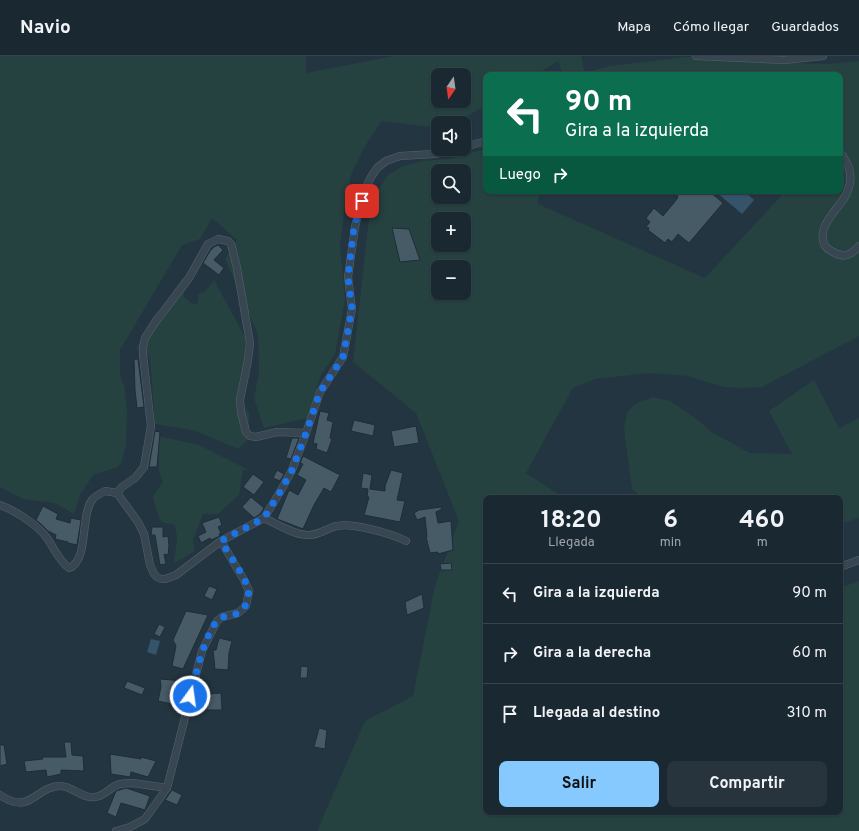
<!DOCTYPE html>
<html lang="es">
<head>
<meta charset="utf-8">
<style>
  body { margin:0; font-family:Overpass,sans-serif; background:#27343d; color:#f1f3f6; height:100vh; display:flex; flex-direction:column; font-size:15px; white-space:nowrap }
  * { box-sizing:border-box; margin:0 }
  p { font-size:13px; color:#9fa6ab }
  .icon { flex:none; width:22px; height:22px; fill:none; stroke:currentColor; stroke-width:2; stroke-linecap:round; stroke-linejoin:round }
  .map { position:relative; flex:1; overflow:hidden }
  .drawer { position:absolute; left:483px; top:439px; width:360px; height:320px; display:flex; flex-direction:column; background:#1a2831; border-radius:8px; box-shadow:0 1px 3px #0004,0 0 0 1px #38444d }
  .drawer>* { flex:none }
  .banner { position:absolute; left:483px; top:16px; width:360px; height:122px; border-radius:8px; box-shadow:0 1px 3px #0004,0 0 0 1px #38444d; background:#0b6e4f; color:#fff; overflow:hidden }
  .needle { width:26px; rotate:193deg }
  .controls { position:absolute; left:431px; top:12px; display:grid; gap:8px }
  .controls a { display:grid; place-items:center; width:40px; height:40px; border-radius:8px; background:#1a2831; box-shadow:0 1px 3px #0004,0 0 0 1px #38444d; font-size:20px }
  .pin { position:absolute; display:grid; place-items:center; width:34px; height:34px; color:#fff; margin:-17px; border-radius:8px; box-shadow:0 2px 6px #0006 }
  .me { position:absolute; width:44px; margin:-22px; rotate:14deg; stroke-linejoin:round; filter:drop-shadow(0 0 3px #0008) }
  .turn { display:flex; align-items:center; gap:14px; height:84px; padding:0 16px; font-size:18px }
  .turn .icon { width:52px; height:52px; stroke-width:2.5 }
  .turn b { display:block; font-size:28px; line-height:34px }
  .then { display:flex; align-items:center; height:38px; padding:0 16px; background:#0003; gap:8px; font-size:15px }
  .eta { display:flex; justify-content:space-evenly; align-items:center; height:68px; text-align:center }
  .eta b { font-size:24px; font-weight:700; line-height:28px }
  .primary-button { display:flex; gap:8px; margin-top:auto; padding:8px 16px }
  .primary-button a { flex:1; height:46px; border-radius:8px; background:#85c9ff; color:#111; font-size:16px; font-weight:700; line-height:46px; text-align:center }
  .primary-button a+a { background:#27343d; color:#f1f3f6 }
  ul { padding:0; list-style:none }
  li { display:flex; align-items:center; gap:12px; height:60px; padding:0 16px; border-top:1px solid #38444d }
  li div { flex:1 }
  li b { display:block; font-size:15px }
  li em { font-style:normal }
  header { display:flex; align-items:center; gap:24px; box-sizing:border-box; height:56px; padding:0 20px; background:#1a2831; border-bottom:1px solid #38444d }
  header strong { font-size:19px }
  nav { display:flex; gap:22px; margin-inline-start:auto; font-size:14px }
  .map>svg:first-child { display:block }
</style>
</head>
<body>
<header>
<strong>Navio</strong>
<nav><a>Mapa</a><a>Cómo llegar</a><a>Guardados</a></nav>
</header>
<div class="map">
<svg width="859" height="775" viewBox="0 0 859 775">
  <rect width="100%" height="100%" fill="#233541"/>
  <g fill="#254240" fill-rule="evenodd">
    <path d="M0,0h306v17l88,-17h187l4,17 24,-7 85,-10 2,4 131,4 32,-3v275l-97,51 -19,1 -19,-1 -37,-11 -37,-3 -55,6 -22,9 -47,85 38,25h-78v314h354v-224l19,-7v250h-542l48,-110 48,-25 22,-110 24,-65 -43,-108 -63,-51 16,-143 5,-22 13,-21 14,-9 20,-6 28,-2 37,-10v42h53l-1,13 167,74 78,-84 -4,-3h61v-116h-277l-5,-14 -22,14h-50v30l-30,18h-18v5l-56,-7 -17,25 -14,29 -6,28 -5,43 5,53 -10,55 -14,21 -14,43 -43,10 -10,-30 5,-25 -1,-39 -33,-75 12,-19 -25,-22 -12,21 -18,6 -62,105v26l4,9 3,24 -1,35 -4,17 -4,6 -25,8 -13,20 -6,19 -19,-11 -32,-4 -23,-12zM438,19h26v26h-26zM438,115h26v26h-26zM438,163h26v26h-26zM438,211h26v26h-26z"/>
    <polygon points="183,221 184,241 191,247 198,248 198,238 205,236 214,224 246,283 242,349 249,356 249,383 238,393 196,375 155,368 150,301 136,293"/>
    <polygon points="814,324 839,372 859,362 859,462 840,468 840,442 642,442 632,433 624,373 627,356 635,348 653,341 670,345 694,361 713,377 750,397 792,398 769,355"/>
    <polygon points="158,380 199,389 249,414 243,414 239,439 218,458 203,458 193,483 195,495 174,507 177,481 175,469 161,466 157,456 153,440 163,426 159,416"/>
  </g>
  <g fill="#355469">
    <polygon points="715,135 744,135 754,144 742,158"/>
    <polygon points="151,583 160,585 156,599 147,596"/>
  </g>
  <g fill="#475b67" stroke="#1e2d38">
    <polygon points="680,135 709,135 723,147 689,187 678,178 672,186 668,183 665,187 648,174 649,172 646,171 650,166 646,162 654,152 663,160 677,143 678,140 676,139"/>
    <polygon points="392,172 409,173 420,204 400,206"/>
    <polygon points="218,189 223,194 214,204 224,212 219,219 203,207 210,195 214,191"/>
    <polygon points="134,303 138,303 144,351 137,352 135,334"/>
    <polygon points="320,355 329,357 327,364 333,366 330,382 332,383 327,397 316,393 317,388 313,387"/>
    <polygon points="354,364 375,369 373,380 351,375"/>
    <polygon points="416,370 419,387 394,391 391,375"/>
    <polygon points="155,375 160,376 157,411 149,411"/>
    <polygon points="292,382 299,382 291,403 286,402"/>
    <polygon points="303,400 340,419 331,436 324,432 314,449 303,473 277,463 289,434 298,439 306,424 297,419 303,408 300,407"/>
    <polygon points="277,414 284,418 280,425 273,422"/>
    <polygon points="391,414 403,417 397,444 405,445 400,466 364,459 369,441 367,441 368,433 361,432 363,417 372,419 370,433 385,435 385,430"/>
    <polygon points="253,418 264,426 254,439 243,431"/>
    <polygon points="251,441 264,452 260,458 254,462 242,451"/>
    <polygon points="43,450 58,458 56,463 70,467 71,462 81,464 77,489 68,487 68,486 55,483 56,479 48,475 42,469 36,464"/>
    <polygon points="441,451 442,453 436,456 438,467 451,465 453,494 438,498 438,496 430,497 426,481 427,481 425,461 417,464 414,457 419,454"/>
    <polygon points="219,461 222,469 218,471 221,477 219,478 220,480 211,484 210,482 201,487 198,480 206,476 202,467"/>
    <polygon points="152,471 163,471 163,481 168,480 169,489 168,499 164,498 166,508 160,509 155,479 151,479"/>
    <polygon points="451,507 452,514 441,514 440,508"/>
    <polygon points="209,530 217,533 212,544 204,540"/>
    <polygon points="422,538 424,552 407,559 405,546"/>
    <polygon points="186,555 208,559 183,613 172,610 176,590 173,584"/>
    <polygon points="159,568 165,571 160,581 154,578"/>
    <polygon points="219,582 232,585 229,597 228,614 215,613 213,594 216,594"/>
    <polygon points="301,610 308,611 307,622 300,622"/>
    <polygon points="160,623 184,625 184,636 181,650 158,645 161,631"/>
    <polygon points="127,625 145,632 142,639 124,632"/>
    <polygon points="221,637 222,654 207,654 207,638"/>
    <polygon points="319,672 327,674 325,693 314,691"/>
    <polygon points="64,686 71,686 72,699 83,700 84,715 61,714 61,718 47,721 46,714 26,716 24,705 43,703 42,701 66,701"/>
    <polygon points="0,689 4,689 7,708 0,710"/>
    <polygon points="110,698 141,703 141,701 156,705 148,721 131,716 130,721 111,718"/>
    <polygon points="126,732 150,740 145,754 121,747 116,761 107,757 116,735"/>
    <polygon points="172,734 182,739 177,749 165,744"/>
  </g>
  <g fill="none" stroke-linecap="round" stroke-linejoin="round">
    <g stroke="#55646e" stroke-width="8">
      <g id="minor">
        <polyline points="696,0 784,4 823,0"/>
        <polyline points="464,91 486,85"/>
        <path d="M840,96c7,10 12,18 10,31 -1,4 -2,8 -4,12 -8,15 -31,32 -21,51 3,4 11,8 16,9 8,2 13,-4 18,-9"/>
        <polyline points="117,437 122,431 135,422 144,411 151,370 143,299 143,291 145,282 156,265 189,222 208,188 218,183 228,185 231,188 237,212 250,287 248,304 240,344 241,356 246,376 250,380 256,381 277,376 306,377"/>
        <path d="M0,449c14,5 38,20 47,33 7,10 12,23 22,30 20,-7 11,-52 23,-68 3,-4 9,-7 13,-9l12,2 21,29 6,12 6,31 4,9 3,3 4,2h4l11,-4 45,-34 43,-23 16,-26 12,-22 14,-37 14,-41 23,-35 9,-48 -4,-32 7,-50 9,-35 7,-15 6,-9 9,-7 14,-5 35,-2 21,-5"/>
        <path d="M264,462c13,6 28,16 43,17 11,1 20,-7 30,-9 15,-4 55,8 69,15"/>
        <polyline points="840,511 859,504"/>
        <path d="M0,739c6,4 16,9 24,7 11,-2 20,-16 36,-16 13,0 22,13 35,11 9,-1 15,-9 22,-12 5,-2 11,-2 16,-2l34,5"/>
        <polyline points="116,775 130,771 145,763 167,732 202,595 217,565 222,561 238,557 246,550 249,535 244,524 221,485"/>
      </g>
    </g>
    <use href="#minor" stroke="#374650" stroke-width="7"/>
  </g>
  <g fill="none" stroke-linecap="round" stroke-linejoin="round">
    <path stroke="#1a73e8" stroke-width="7" stroke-dasharray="0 12.6" d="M190,640c7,-23 12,-54 26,-74 6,-8 15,-5 22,-9 8,-4 12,-16 10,-24 -4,-15 -19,-34 -27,-48l43,-23 16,-26 12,-22 14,-37 14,-41 23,-35 9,-48 -4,-32 6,-50 8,-26"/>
  </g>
</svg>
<div class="controls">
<a><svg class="needle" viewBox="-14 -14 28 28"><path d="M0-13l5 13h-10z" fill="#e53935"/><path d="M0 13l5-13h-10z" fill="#9fa6ab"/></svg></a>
<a><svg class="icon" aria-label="sound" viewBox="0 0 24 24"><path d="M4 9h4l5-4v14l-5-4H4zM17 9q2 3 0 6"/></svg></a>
<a><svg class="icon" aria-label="search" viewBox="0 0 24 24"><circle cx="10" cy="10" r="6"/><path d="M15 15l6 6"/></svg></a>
<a>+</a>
<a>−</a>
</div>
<div class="pin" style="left:362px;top:145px;background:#d93025"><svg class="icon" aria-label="arrive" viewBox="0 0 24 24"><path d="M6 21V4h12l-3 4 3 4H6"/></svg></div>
<svg class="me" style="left:190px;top:640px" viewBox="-20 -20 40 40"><circle r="17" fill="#1a73e8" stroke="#fff" stroke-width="3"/><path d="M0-11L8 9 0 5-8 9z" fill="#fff"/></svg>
<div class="banner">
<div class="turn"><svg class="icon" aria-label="left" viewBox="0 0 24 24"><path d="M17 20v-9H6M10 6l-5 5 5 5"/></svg><div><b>90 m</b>Gira a la izquierda</div></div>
<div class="then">Luego<svg class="icon" aria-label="right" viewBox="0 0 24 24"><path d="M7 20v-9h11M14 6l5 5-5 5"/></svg></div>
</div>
<section class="drawer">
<div class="eta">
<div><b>18:20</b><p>Llegada</p></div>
<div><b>6</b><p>min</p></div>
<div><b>460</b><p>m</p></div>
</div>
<ul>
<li><svg class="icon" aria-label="left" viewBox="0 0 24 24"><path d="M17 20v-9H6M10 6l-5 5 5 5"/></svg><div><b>Gira a la izquierda</b></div><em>90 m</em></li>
<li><svg class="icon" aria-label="right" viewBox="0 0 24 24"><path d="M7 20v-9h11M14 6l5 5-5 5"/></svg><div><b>Gira a la derecha</b></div><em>60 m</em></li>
<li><svg class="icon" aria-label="arrive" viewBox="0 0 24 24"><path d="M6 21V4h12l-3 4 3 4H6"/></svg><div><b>Llegada al destino</b></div><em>310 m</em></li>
</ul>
<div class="primary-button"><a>Salir</a><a>Compartir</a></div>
</section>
</div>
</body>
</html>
